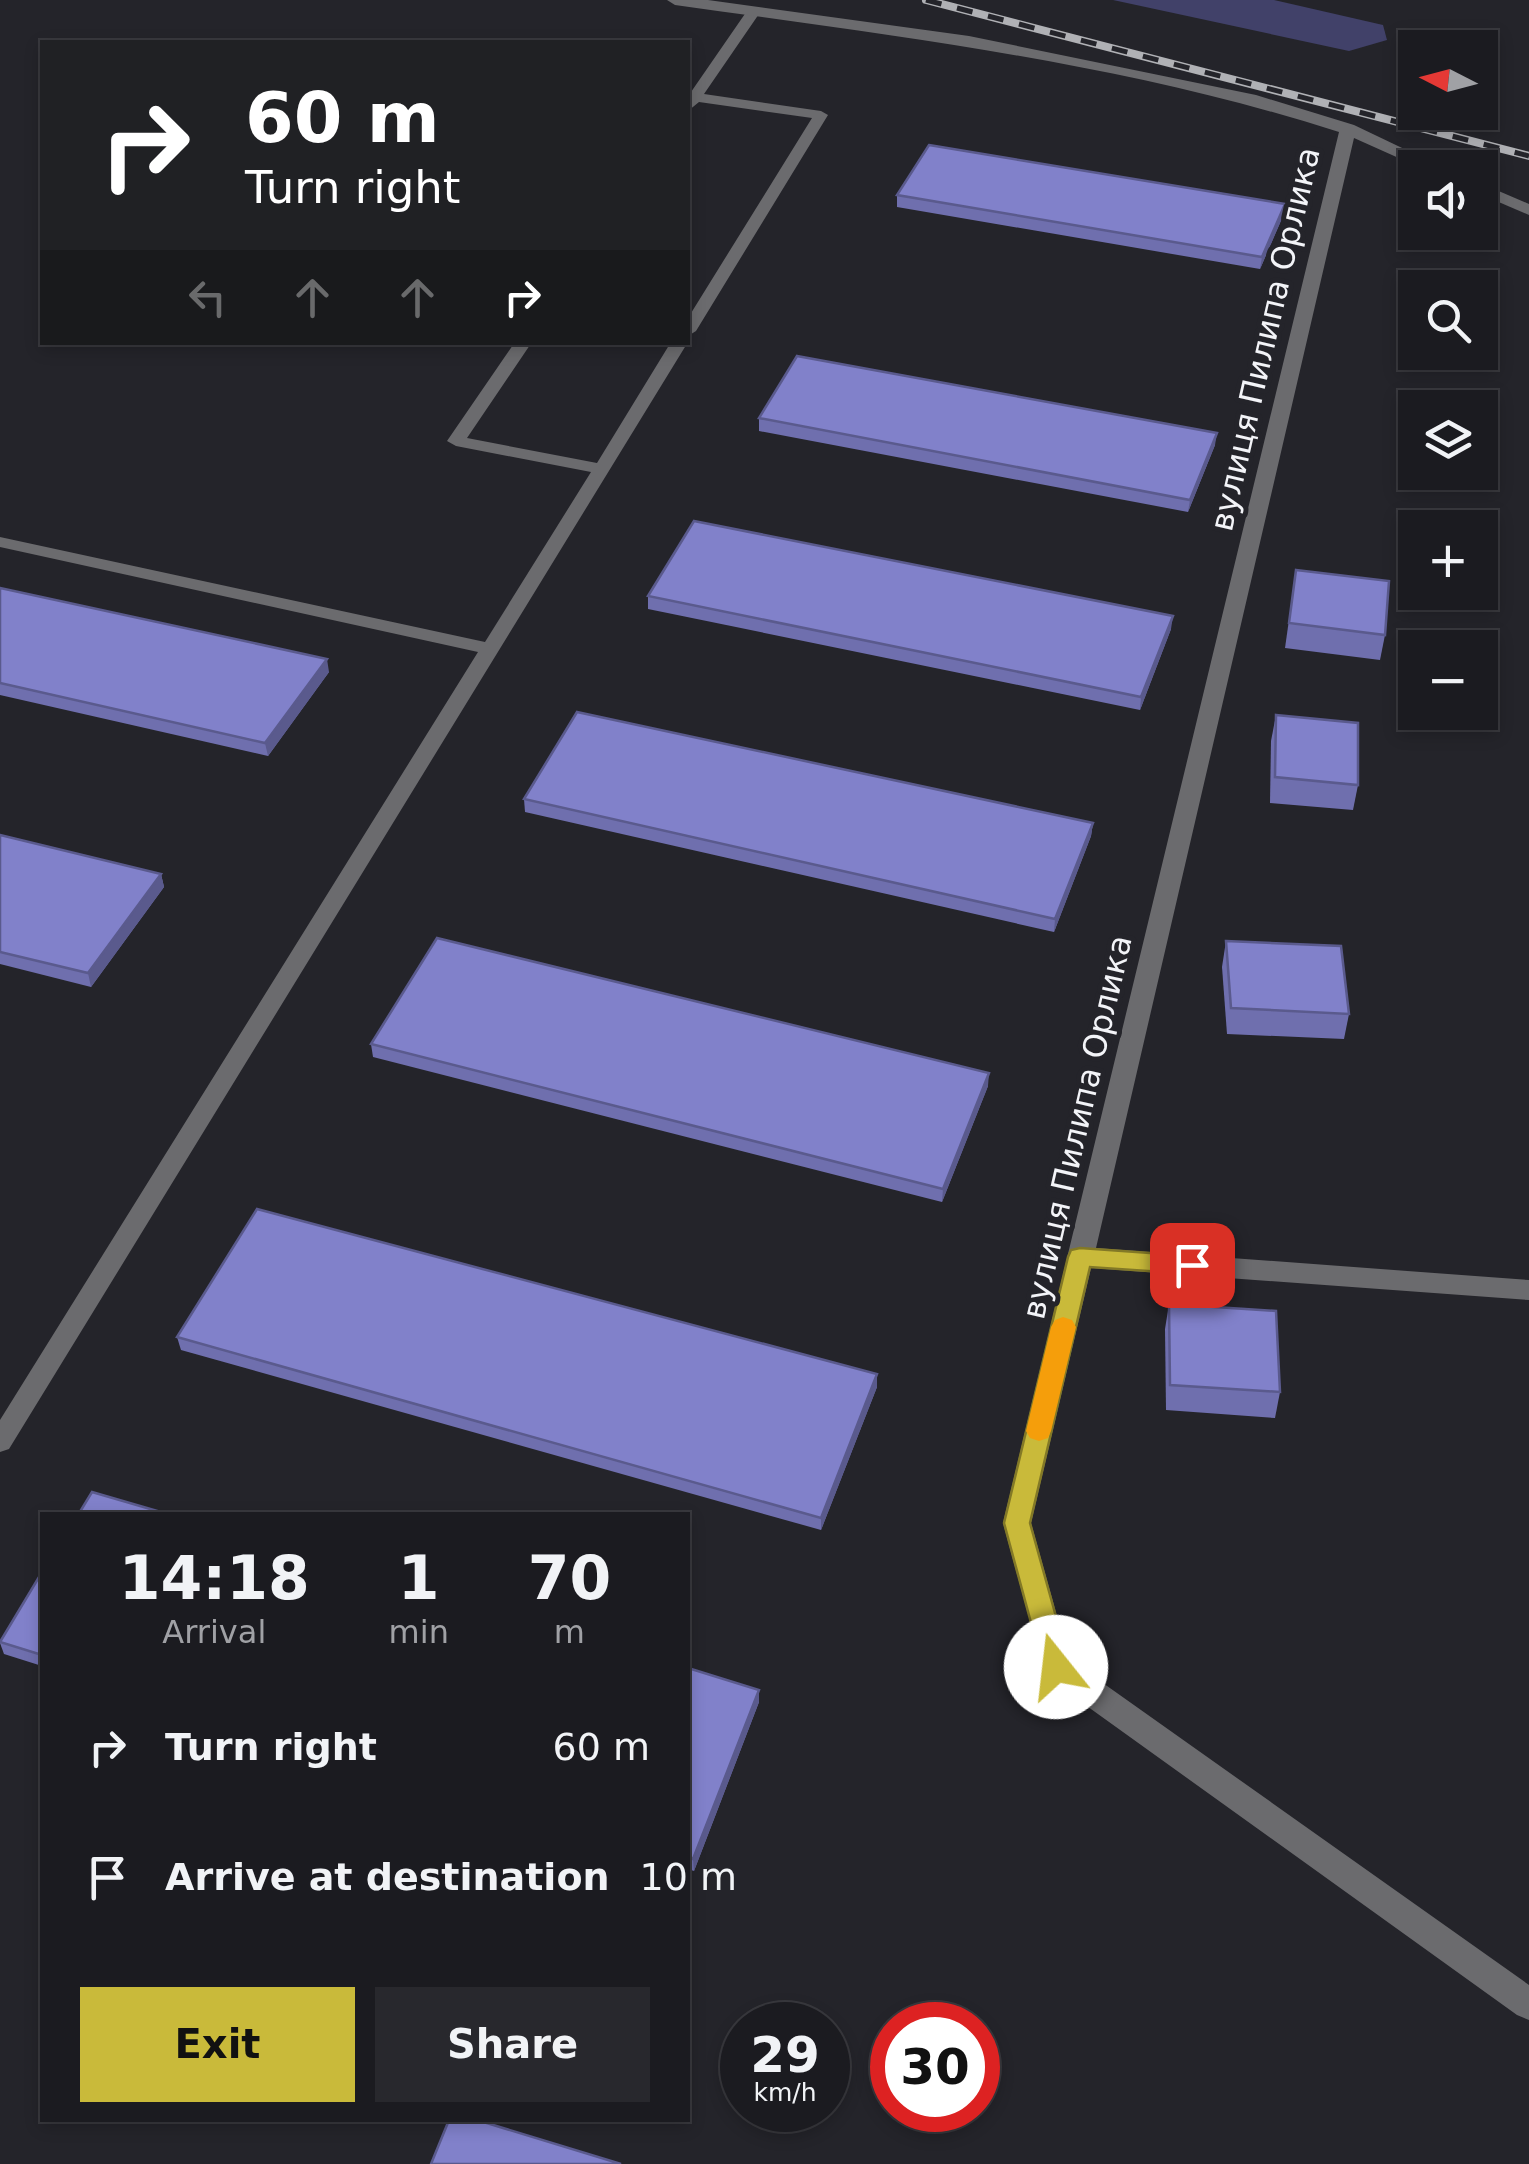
<!DOCTYPE html>
<html lang="en">
<head>
<meta charset="utf-8">
<style>
  body { margin:0; font-family:"DejaVu Sans",sans-serif; background:#28282d; color:#f1f3f6; height:100vh; display:flex; flex-direction:column; font-size:38px; white-space:nowrap }
  * { box-sizing:border-box; margin:0 }
  p { font-size:32px; color:#a0a1a5 }
  .icon { flex:none; width:55px; height:55px; fill:none; stroke:currentColor; stroke-width:2; stroke-linecap:round; stroke-linejoin:round }
  .map { position:relative; flex:1; overflow:hidden }
  .sheet { position:absolute; left:40px; top:1512px; width:650px; height:610px; display:flex; flex-direction:column; background:#1b1b20; border-radius:0px; box-shadow:0 5px 15px #0003,0 0 0 2px #39393e }
  .sheet>* { flex:none }
  .hud { position:absolute; left:40px; top:40px; width:650px; height:305px; border-radius:0px; box-shadow:0 5px 15px #0003,0 0 0 2px #39393e; background:#202124; color:#fff; overflow:hidden }
  .needle { width:65px; rotate:276deg }
  .tools { position:absolute; left:1398px; top:30px; display:grid; gap:20px }
  .tools a { display:grid; place-items:center; width:100px; height:100px; border-radius:0px; background:#1b1b20; box-shadow:0 5px 15px #0003,0 0 0 2px #39393e; font-size:50px }
  .speed { position:absolute; left:720px; top:2002px; display:flex; gap:20px; font-size:50px; font-weight:700; text-align:center }
  .speed>* { display:grid; place-content:center; width:130px; height:130px; border-radius:50%; background:#1b1b20; box-shadow:0 5px 15px #0003,0 0 0 2px #39393e; line-height:1 }
  .speed small { font-size:25px; font-weight:400 }
  .speed .limit { border:15px solid #d22; background:#fff; color:#111 }
  .pin { position:absolute; display:grid; place-items:center; width:85px; height:85px; color:#fff; margin:-42px; border-radius:20px; box-shadow:0 5px 15px #0006 }
  .me { position:absolute; width:110px; margin:-55px; rotate:344deg; stroke-linejoin:round; filter:drop-shadow(0 0 8px #0008) }
  .turn { display:flex; align-items:center; gap:35px; height:210px; padding:0 40px; font-size:45px }
  .turn .icon { width:130px; height:130px; stroke-width:2.5 }
  .turn b { display:block; font-size:70px; line-height:85px }
  .lanes { display:flex; align-items:center; height:95px; padding:0 40px; background:#0003; justify-content:center; gap:50px; direction:ltr }
  .lanes .off { opacity:.35 }
  .eta { display:flex; justify-content:space-evenly; align-items:center; height:170px; text-align:center }
  .eta b { font-size:60px; font-weight:700; line-height:70px }
  .button { display:flex; gap:20px; margin-top:auto; padding:20px 40px }
  .button a { flex:1; height:115px; border-radius:0px; background:#c9ba3a; color:#111; font-size:40px; font-weight:700; line-height:115px; text-align:center }
  .button a+a { background:#28282d; color:#f1f3f6 }
  ul { padding:0; list-style:none }
  li { display:flex; align-items:center; gap:30px; height:130px; padding:0 40px }
  li div { flex:1 }
  li b { display:block; font-size:38px }
  li em { font-style:normal }
  .map>svg:first-child { display:block }
</style>
</head>
<body>
<div class="map">
<svg width="1529" height="2164" viewBox="0 0 1529 2164">
  <rect width="100%" height="100%" fill="#24242a"/>
  <polygon fill="#414169" points="1113,0 1274,0 1383,25 1387,40 1349,51"/>
  <g fill="none" stroke-linecap="round" stroke-linejoin="round">
    <g fill="#6b6b6e" fill-rule="evenodd">
      <polygon points="754,7 761,11 704,94 821,111 828,115 696,331 688,336 688,318 812,118 699,102 688,111 688,92 691,92 749,8"/>
      <polygon points="515,342 532,342 467,438 597,463 671,342 688,342 9,1449 0,1452 0,1420 478,652 0,547 0,537 485,642 591,472 456,446 447,441"/>
    </g>
    <g fill="#6b6b6e" fill-rule="evenodd">
      <path d="M667,0h41l261,36 287,59 98,30 90,43h-23l-67,-30 -258,1110 433,32v20l-438,-32 -60,255 38,136 460,326v35l-12,-5 -472,-339 -42,-153 336,-1391c-215,-69 -441,-96 -664,-127z"/>
      <polygon points="1480,183 1529,204 1529,215 1480,194"/>
    </g>
    <g stroke="#b0b1b5" stroke-width="8">
      <polyline id="rail" points="926,0 1529,156"/>
    </g>
    <use href="#rail" stroke="#24242a" stroke-width="5" stroke-dasharray="16" stroke-linecap="butt"/>
  </g>
  <g fill="#6f6fae">
    <polygon points="897,195 1283,216 1260,269 897,207"/>
    <polygon points="759,418 1215,445 1188,512 759,431"/>
    <polygon points="1296,570 1385,635 1380,660 1285,648"/>
    <polygon points="0,588 329,672 268,756 0,695"/>
    <polygon points="648,596 1171,629 1140,710 648,609"/>
    <polygon points="1276,715 1358,785 1353,810 1270,803 1271,741"/>
    <polygon points="524,799 1093,823 1091,836 1054,932 525,812"/>
    <polygon points="0,835 161,874 164,887 91,987 0,964"/>
    <polygon points="1226,941 1349,1014 1344,1039 1227,1034 1222,967"/>
    <polygon points="371,1044 988,1086 942,1202 373,1057"/>
    <polygon points="1169,1304 1280,1392 1275,1418 1166,1410 1165,1329"/>
    <polygon points="177,1337 877,1387 821,1530 181,1350"/>
    <polygon points="42,1572 42,1666 4,1654 0,1643"/>
    <polygon points="688,1668 759,1690 759,1702 694,1871 688,1869"/>
  </g>
  <g fill="#5a5a8d">
    <polygon points="1285,204 1283,216 1260,269 1262,257"/>
    <polygon points="1217,433 1215,445 1188,512 1190,500"/>
    <polygon points="1173,616 1171,629 1140,710 1141,697"/>
    <polygon points="327,659 329,672 268,756 265,743"/>
    <polygon points="1093,823 1091,836 1054,932 1055,919"/>
    <polygon points="161,874 164,887 91,987 88,973"/>
    <polygon points="989,1073 988,1086 942,1202 943,1189"/>
    <polygon points="877,1374 877,1387 821,1530 821,1518"/>
    <polygon points="759,1690 759,1702 694,1871 693,1859"/>
  </g>
  <g fill="#8181ca" stroke="#5a5a8d" stroke-width="2.5">
    <polygon points="929,145 1285,204 1262,257 897,195"/>
    <polygon points="797,356 1217,433 1190,500 759,418"/>
    <polygon points="694,521 1173,616 1141,697 648,596"/>
    <polygon points="1296,570 1389,581 1385,635 1289,623"/>
    <polygon points="0,588 327,659 265,743 0,683"/>
    <polygon points="577,712 1093,823 1055,919 524,799"/>
    <polygon points="1276,715 1358,723 1358,785 1275,777"/>
    <polygon points="0,835 161,874 88,973 0,952"/>
    <polygon points="437,938 989,1073 943,1189 371,1044"/>
    <polygon points="1226,941 1341,946 1349,1014 1231,1008"/>
    <polygon points="257,1209 877,1374 821,1518 177,1337"/>
    <polygon points="1169,1304 1276,1311 1280,1392 1170,1385"/>
    <polygon points="92,1492 171,1515 78,1515"/>
    <polygon points="42,1572 42,1655 0,1642"/>
    <polygon points="688,1668 759,1690 693,1859 688,1857"/>
    <polygon points="449,2120 477,2120 621,2164 431,2164"/>
  </g>
  <polygon fill="#c9ba3a" stroke="#837926" stroke-width="2.5" points="1080,1248 1192,1256 1201,1258 1204,1265 1201,1272 1192,1274 1090,1267 1030,1523 1070,1667 1066,1675 1056,1679 1047,1675 1043,1667 1004,1523 1068,1257 1071,1250"/>
  <polygon fill="#f59e0b" points="1063,1317 1072,1320 1076,1327 1051,1431 1048,1438 1039,1441 1030,1438 1026,1431 1051,1327 1055,1320"/>
  <g text-anchor="middle" stroke-width="10" stroke-linejoin="round" paint-order="stroke">
    <g font-size="32" fill="#f3f4f8" stroke="#24242a">
      <text transform="translate(1265 339) rotate(-77)" y="11">вулиця Пилипа Орлика</text>
      <text transform="translate(1077 1127) rotate(-77)" y="11">вулиця Пилипа Орлика</text>
    </g>
  </g>
</svg>
<div class="tools">
<a><svg class="needle" viewBox="-14 -14 28 28"><path d="M0-13l5 13h-10z" fill="#e53935"/><path d="M0 13l5-13h-10z" fill="#a0a1a5"/></svg></a>
<a><svg class="icon" aria-label="sound" viewBox="0 0 24 24"><path d="M4 9h4l5-4v14l-5-4H4zM17 9q2 3 0 6"/></svg></a>
<a><svg class="icon" aria-label="search" viewBox="0 0 24 24"><circle cx="10" cy="10" r="6"/><path d="M15 15l6 6"/></svg></a>
<a><svg class="icon" aria-label="layers" viewBox="0 0 24 24"><path d="M12 4l9 5-9 5-9-5zM3 14l9 5 9-5"/></svg></a>
<a>+</a>
<a>−</a>
</div>
<div class="speed"><div>29<small>km/h</small></div><div class="limit">30</div></div>
<div class="pin" style="left:1192px;top:1265px;background:#d93025"><svg class="icon" aria-label="arrive" viewBox="0 0 24 24"><path d="M6 21V4h12l-3 4 3 4H6"/></svg></div>
<svg class="me" style="left:1056px;top:1667px" viewBox="-20 -20 40 40"><circle r="19" fill="#fff"/><path d="M0-13L10 11 0 6-10 11z" fill="#c9ba3a"/></svg>
<div class="hud">
<div class="turn"><svg class="icon" aria-label="right" viewBox="0 0 24 24"><path d="M7 20v-9h11M14 6l5 5-5 5"/></svg><div><b>60 m</b>Turn right</div></div>
<div class="lanes"><svg class="icon off" aria-label="left" viewBox="0 0 24 24"><path d="M17 20v-9H6M10 6l-5 5 5 5"/></svg><svg class="icon off" aria-label="ahead" viewBox="0 0 24 24"><path d="M12 20V5M6 11l6-6 6 6"/></svg><svg class="icon off" aria-label="ahead" viewBox="0 0 24 24"><path d="M12 20V5M6 11l6-6 6 6"/></svg><svg class="icon" aria-label="right" viewBox="0 0 24 24"><path d="M7 20v-9h11M14 6l5 5-5 5"/></svg></div>
</div>
<section class="sheet">
<div class="eta">
<div><b>14:18</b><p>Arrival</p></div>
<div><b>1</b><p>min</p></div>
<div><b>70</b><p>m</p></div>
</div>
<ul>
<li><svg class="icon" aria-label="right" viewBox="0 0 24 24"><path d="M7 20v-9h11M14 6l5 5-5 5"/></svg><div><b>Turn right</b></div><em>60 m</em></li>
<li><svg class="icon" aria-label="arrive" viewBox="0 0 24 24"><path d="M6 21V4h12l-3 4 3 4H6"/></svg><div><b>Arrive at destination</b></div><em>10 m</em></li>
</ul>
<div class="button"><a>Exit</a><a>Share</a></div>
</section>
</div>
</body>
</html>
